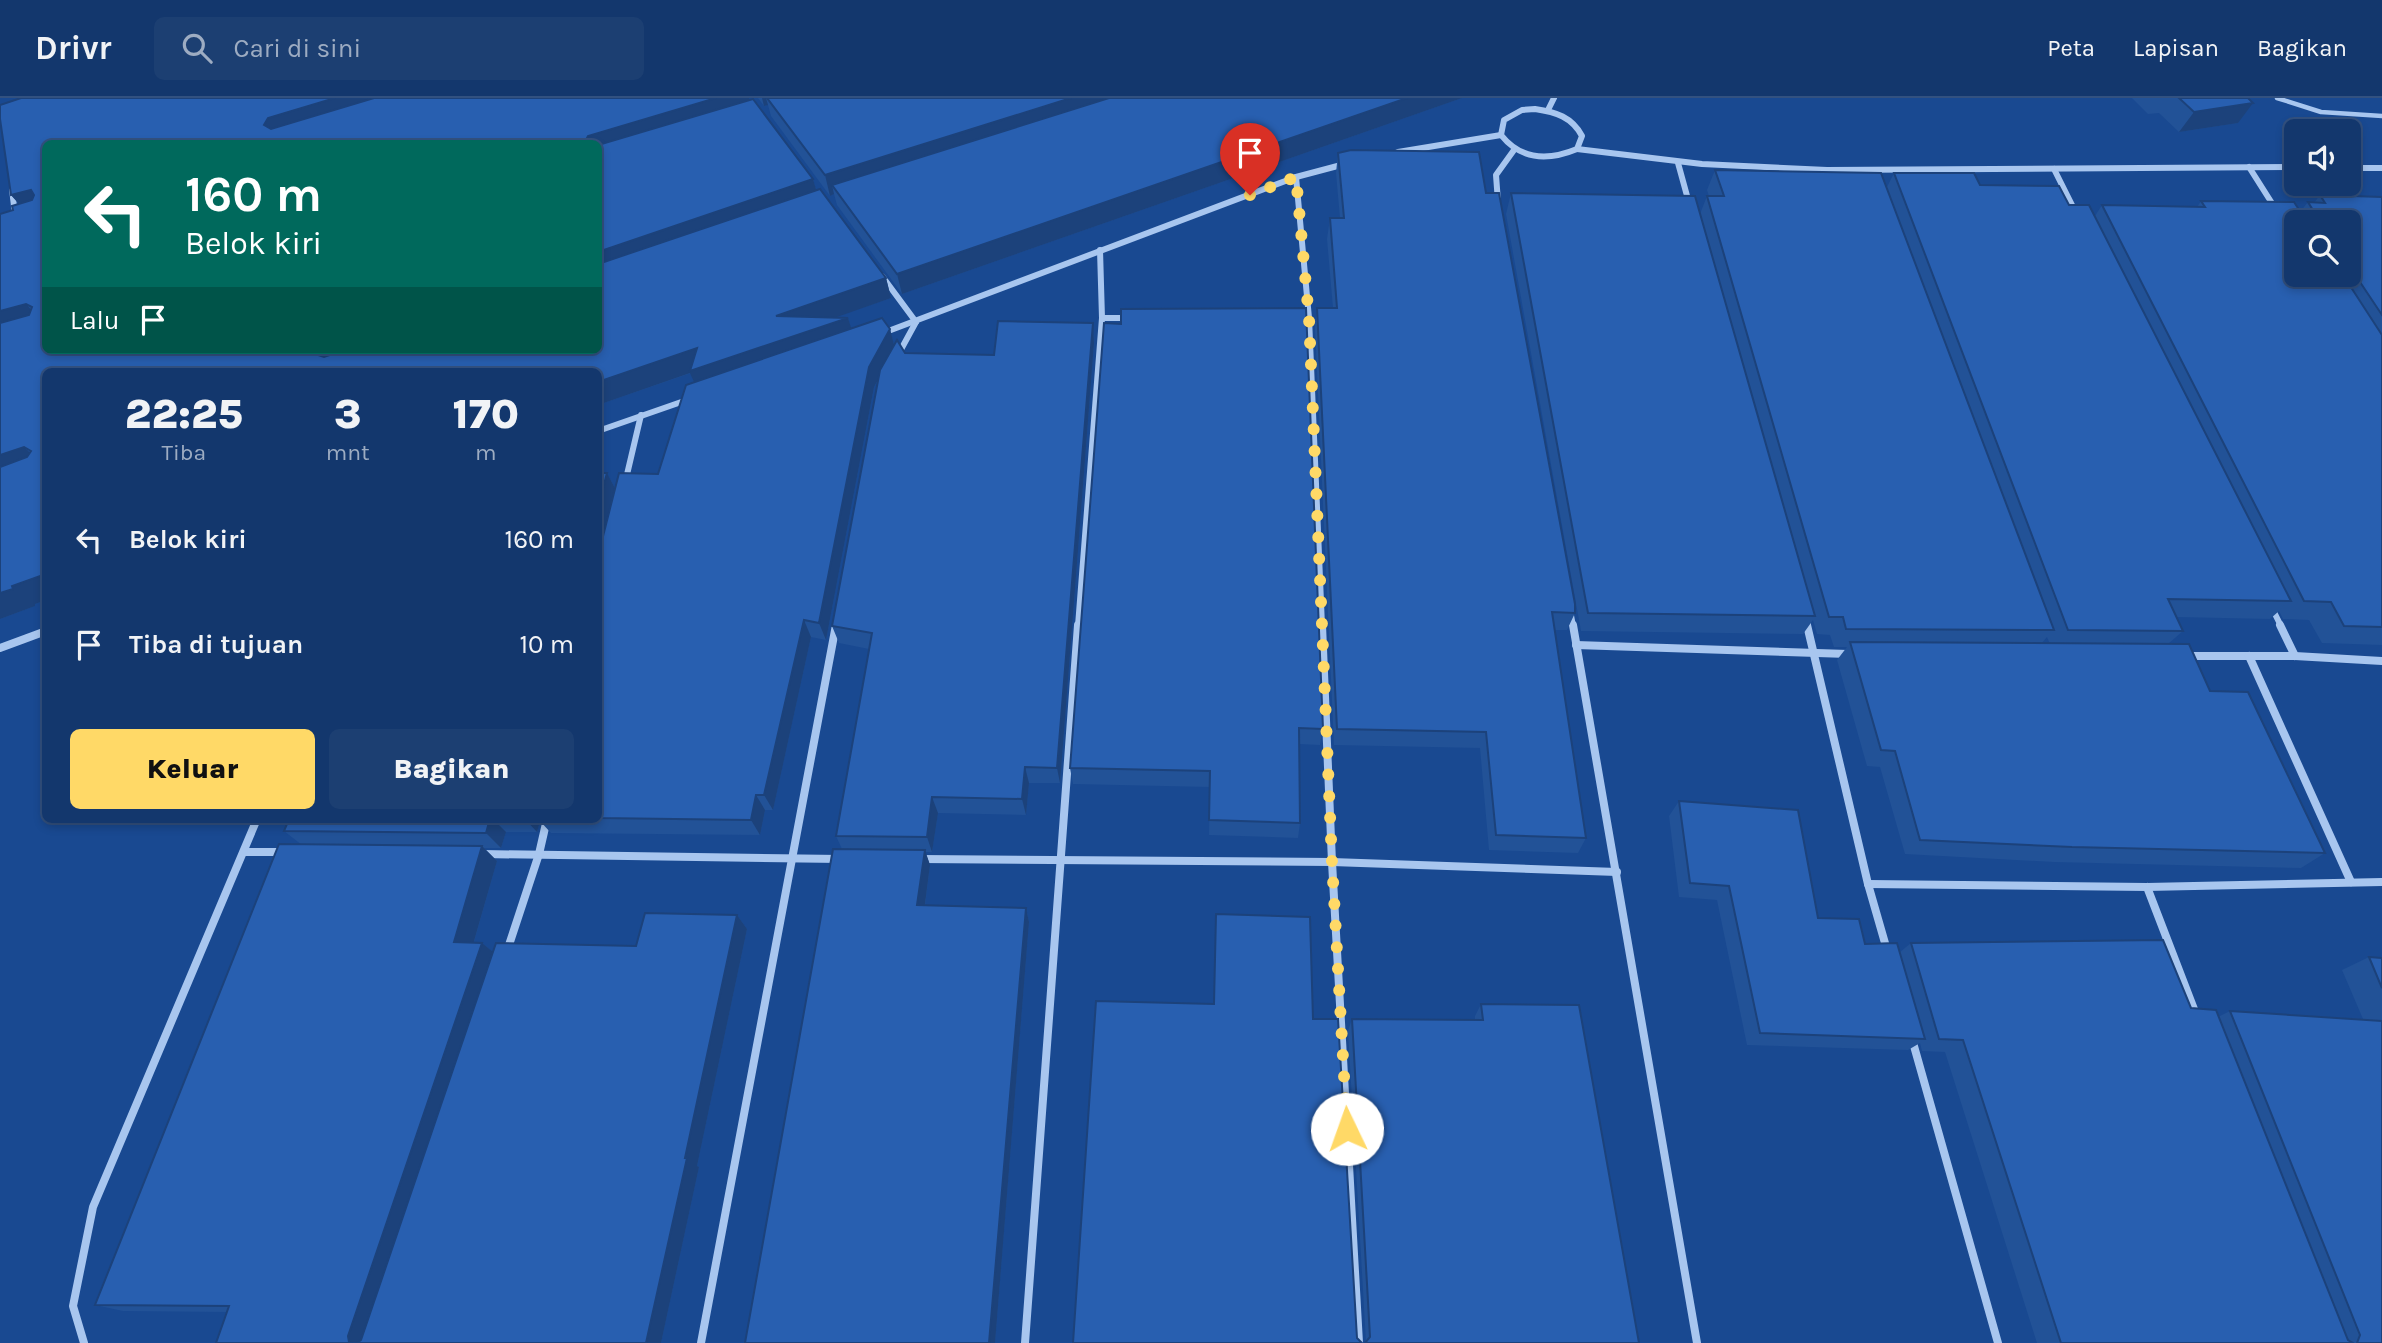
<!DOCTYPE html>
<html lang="id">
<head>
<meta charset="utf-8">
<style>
  body { margin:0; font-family:Karla,sans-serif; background:#1c3f72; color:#f1f3f6; height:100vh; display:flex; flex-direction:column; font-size:26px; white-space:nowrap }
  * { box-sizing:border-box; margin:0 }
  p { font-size:23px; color:#9dacc2 }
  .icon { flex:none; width:38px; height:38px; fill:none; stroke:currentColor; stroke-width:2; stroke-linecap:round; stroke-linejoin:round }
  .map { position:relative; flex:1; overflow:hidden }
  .panel { position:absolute; left:42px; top:270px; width:560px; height:455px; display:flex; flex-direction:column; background:#13376d; border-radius:10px; box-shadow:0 4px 10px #0003,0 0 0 2px #325180 }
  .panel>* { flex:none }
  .top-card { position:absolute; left:42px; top:42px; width:560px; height:214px; border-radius:10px; box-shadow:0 4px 10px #0003,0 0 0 2px #325180; background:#00695c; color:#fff; overflow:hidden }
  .tools { position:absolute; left:2284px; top:21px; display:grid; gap:14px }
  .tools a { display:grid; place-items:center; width:77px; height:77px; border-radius:10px; background:#13376d; box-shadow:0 4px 10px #0003,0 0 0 2px #325180; font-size:35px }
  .pin { position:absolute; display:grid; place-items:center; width:60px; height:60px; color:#fff; margin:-72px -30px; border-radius:50% 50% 50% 0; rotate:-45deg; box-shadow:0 0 7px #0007 }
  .pin .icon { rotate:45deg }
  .me { position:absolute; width:77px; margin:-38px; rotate:357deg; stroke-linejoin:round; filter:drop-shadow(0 0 5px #0008) }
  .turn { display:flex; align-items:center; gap:24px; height:147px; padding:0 28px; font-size:32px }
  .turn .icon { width:91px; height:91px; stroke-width:2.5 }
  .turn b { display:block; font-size:49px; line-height:60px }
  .then { display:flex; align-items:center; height:66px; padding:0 28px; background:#0003; gap:14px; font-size:26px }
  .eta { display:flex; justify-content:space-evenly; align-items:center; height:119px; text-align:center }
  .eta b { font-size:42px; font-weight:800; line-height:49px }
  .primary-button { display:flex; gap:14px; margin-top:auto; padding:14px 28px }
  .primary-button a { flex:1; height:80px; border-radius:10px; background:#ffd967; color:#111; font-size:28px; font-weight:800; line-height:80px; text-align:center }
  .primary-button a+a { background:#1c3f72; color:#f1f3f6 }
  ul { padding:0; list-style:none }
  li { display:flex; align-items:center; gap:21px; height:105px; padding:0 28px }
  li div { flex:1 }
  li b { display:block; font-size:26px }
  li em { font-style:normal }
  header { display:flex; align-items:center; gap:42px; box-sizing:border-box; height:98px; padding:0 35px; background:#13376d; border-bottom:2px solid #325180 }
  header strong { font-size:33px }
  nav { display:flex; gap:38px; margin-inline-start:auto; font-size:24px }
  .search { width:490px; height:63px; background:#1c3f72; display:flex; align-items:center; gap:18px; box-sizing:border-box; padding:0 24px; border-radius:10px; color:#9dacc2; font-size:26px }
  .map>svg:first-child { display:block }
</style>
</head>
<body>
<header>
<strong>Drivr</strong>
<div class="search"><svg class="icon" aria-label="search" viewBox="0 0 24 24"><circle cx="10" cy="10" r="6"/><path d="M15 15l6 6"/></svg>Cari di sini</div>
<nav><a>Peta</a><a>Lapisan</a><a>Bagikan</a></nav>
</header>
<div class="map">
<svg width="2382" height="1245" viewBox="0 0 2382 1245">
  <rect width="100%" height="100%" fill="#194991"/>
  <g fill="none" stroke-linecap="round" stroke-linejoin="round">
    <polyline stroke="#a8c6ef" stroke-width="4.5" points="2277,0 2321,14 2382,18"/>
    <g stroke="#a8c6ef" stroke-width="6">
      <path d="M1535,11c21,3 37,8 47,27l-5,13c-29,12 -56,11 -76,-14l3,-15 18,-10z"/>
      <polyline points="1548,12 1554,0"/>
      <polyline points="1577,51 1702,66 1827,72 2296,69"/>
      <polyline points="1398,54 1501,37"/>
      <polyline points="1678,65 1689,105"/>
      <polyline points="2249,69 2275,110"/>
      <polyline points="2348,70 2382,70"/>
      <polyline points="2054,71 2076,115"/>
      <polyline points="1296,79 1309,220 1322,528"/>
      <polyline points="12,91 15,117"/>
      <polyline points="1498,104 1496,77 1514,52"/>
      <polyline points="882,178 916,224"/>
      <polyline points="1102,220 1129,220"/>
      <polyline points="883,235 1296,79 1345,66"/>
      <polyline points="898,257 916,224"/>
      <polyline points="598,333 687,302"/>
      <polyline points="625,385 641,317"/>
      <polyline points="2271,508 2281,528"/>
      <polyline points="1570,512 1573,528"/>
      <polyline points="1806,521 1808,528"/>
      <polyline points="1078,528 1102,220 1100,152"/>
    </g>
    <g stroke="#a8c6ef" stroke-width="8">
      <polyline points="1322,527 1332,764 1359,1245"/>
      <polyline points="1573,527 1697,1245"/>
      <polyline points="1807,527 1868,786 1887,852"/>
      <polyline points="2280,527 2295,558"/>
      <polyline points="1576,547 1848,556"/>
      <polyline points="0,550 46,533"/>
      <polyline points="2186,558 2295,558 2382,563"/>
      <polyline points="2249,558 2351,784"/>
      <polyline points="244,754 285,754"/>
      <polyline points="482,756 841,761"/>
      <polyline points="920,761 1332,764 1617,774"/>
      <polyline points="1868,786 2147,789 2382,784"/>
      <polyline points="2147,789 2197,919"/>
      <polyline points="507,853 539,756 547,721"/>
      <polyline points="1912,941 1998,1245"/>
      <polyline points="84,1245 73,1208 93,1109 257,721"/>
      <polyline points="701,1245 836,527"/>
      <polyline points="1025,1245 1078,527"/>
    </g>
  </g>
  <g fill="#225297" fill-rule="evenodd">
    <path d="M21,0h728v2l4,-1 60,80 3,11 4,-1 66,89 5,20 -56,19 13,1 3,11 31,-11 8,11 4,17 3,-6 8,13 89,2 4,-34 95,2 1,20 -34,440h-31l-3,32 -88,-2 -6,39h-7l5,13 -5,41 101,2 3,14 -34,421h-250l88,-494h9l-6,-13 33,-187 -30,-6 -7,-17 47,-247 -5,8 -48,253 -15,-3 -38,173h-8l-5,25 -209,-2 -11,-12 -3,11h-31l-5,16h-17l13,13 -23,81 8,1 11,9 3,-9 140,3 9,-33 92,2 10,14 -50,237 2,1 -38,176h-445l11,-31 -104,-1 -28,-6 184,-461 23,1 -18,-14 3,-6 -8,-6h319v-346h9l8,15 4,-15 39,1 28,-89 8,-3 -3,-9 -93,32v-34h-552v229l-11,4v2l-35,13v-405l13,-4 -1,-4 7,-2 -8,-9 -11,-76v-14zM46,46h552v206h-552z"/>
    <polygon points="758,0 1462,0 902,196 837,107 834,96 830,98 771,18 768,7 764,8"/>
    <polygon points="2132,0 2248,0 2238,25 2179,34 2159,15 2148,16"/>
    <polygon points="1338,55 1486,95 1575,515 1567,532 1554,532 1586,740 1578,755 1489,752 1480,650 1334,647 1315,230 1317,210 1333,210 1327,141 1330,120 1340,120 1336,75"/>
    <path d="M1715,72l172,17 7,-14 86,12 89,20 26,11 7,-11 95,2 4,-6 99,11 8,-10 6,1 6,-8 62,2v448l-60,-2 -13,-23 -26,-1 -4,-8 -9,8 -94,-2 7,14 -15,13 42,47 115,162 -24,15 -247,-6 -149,-8 -25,-87 -13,-1 -30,-106 10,-13h-13l-4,-12 -13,-1 -4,-14 -10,14 -222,-3 -75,-417 5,-21 189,21 7,-18h2l-2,-6zM2296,124h52v53h-52zM2047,539l3,7h-9z"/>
    <polygon points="1104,225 1323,631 1320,647 1299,646 1300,725 1298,740 1209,737 1210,689 1073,686 1070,670"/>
    <polygon points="1679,703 1818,820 1865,846 1900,854 1911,845 2191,910 2218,919 2230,913 2363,921 2342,872 2369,859 2382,860 2382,1245 2037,1245 1945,954 1922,953 1920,945 1908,952 1747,947 1717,802 1679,799 1669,718"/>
    <polygon points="1481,906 1639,1245 1366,1244 1348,933 1352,921 1475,922 1475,918"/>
  </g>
  <g fill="#1c427b">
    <polygon points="335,0 414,0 281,41 264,27 268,20"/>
    <polygon points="716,0 749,0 752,11 598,58 598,46 584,46 588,38"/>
    <polygon points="762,0 766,0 768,7 764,8"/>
    <polygon points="1071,0 1136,0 832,87 834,96 830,98 825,77"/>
    <polygon points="1407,0 1462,0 902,196 897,176"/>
    <polygon points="2253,5 2238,25 2179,34 2194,14"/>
    <polygon points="813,81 819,102 598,177 598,154"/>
    <polygon points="31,92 46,110 29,117 11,97"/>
    <polygon points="886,180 891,200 783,238 776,218"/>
    <polygon points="26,206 44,226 0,238 0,213"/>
    <polygon points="848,220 854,239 698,293 690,275 598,307 598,284 697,250"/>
    <polygon points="1093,225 1094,245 1060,685 1057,670"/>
    <polygon points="890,231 895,251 874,289 826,542 819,525 869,269"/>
    <polygon points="317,252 381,252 332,271 318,257"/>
    <polygon points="24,349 44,368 0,383 0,357"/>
    <polygon points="607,375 617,394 598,473 598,409"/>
    <polygon points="46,476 46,502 35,506 35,508 0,521 0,495 12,488"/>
    <polygon points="804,522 811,539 773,712 764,697"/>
    <polygon points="1025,669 1029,685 1026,717 1022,701"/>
    <polygon points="756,697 765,712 760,737 751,722"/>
    <polygon points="932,699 938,715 932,754 927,739"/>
    <polygon points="490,721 493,721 506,734 501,750 486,735"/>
    <polygon points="525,721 538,721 540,723 537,734"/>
    <polygon points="482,748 497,763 470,857 454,844"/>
    <polygon points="925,752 930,767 923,821 917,807"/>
    <polygon points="1026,810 1029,824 995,1245 989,1245"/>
    <polygon points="737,817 747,831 697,1068 699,1069 661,1245 646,1245"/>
    <polygon points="482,845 498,858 370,1245 352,1245 349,1244 348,1238"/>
  </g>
  <g fill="#285fb0" stroke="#1c427b" stroke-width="2">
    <polygon points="21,0 335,0 268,20 264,27 271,31 374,0 716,0 588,38 584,46 46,46 46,252 317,252 318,257 324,259 344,252 598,252 598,166 820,91 886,180 776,218 848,220 690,273 697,250 598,284 598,273 46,273 46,476 12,488 13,491 0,495 0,369 27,359 31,353 24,349 0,357 0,225 29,217 32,209 26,206 0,213 0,116 13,112 12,108 32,102 34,97 31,92 11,97 0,21 0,7"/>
    <polygon points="767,0 1071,0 825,77"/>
    <polygon points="1109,0 1407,0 897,176 832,87"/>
    <polygon points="2179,0 2248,0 2253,5 2194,14"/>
    <polygon points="753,1 813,81 598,154 598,47"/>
    <polygon points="1351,52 1479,54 1486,95 1499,95 1575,506 1575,515 1552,514 1586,740 1496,737 1486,634 1337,631 1317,210 1337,210 1330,120 1344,120 1338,55"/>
    <polygon points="1715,72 1881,75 2054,532 1846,531 1843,519 1829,519 1707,98 1724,98"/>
    <polygon points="1894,75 1974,75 1980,87 2059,88 2069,107 2089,107 2291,503 2168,501 2183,533 2068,532"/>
    <polygon points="1511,95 1695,98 1815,518 1588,515"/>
    <polygon points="2320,97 2382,99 2382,217 2348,166 2348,124 2317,124 2319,122 2308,104 2325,105"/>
    <polygon points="2201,103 2294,104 2307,124 2296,124 2296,177 2343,177 2382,237 2382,529 2344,528 2331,504 2304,503 2102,107 2205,109"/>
    <polygon points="1306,210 1323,631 1299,630 1300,725 1209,722 1210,673 1070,670 1104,225 1121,226 1121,211"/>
    <polygon points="882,220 890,231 869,269 819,525 804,522 764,697 756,697 751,722 598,720 598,458 619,375 658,376 686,287"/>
    <polygon points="998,223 1093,225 1057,670 1025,669 1022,701 932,699 927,739 836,738 872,535 832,528 880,272 897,242 905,255 994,257"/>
    <polygon points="598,375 607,375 598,409"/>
    <polygon points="1850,544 2189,546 2210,593 2248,594 2325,755 2072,749 1920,742 1895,653 1881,652"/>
    <polygon points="1679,703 1798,712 1818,820 1859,821 1865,846 1897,845 1925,941 1760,935 1729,788 1690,785"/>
    <polygon points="289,721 490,721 486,735 284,733"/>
    <polygon points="279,746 482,748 454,844 482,845 348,1238 349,1244 352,1245 216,1245 229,1208 95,1207"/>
    <polygon points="833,751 925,752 917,807 1026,810 989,1245 745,1245"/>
    <polygon points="645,815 737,817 685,1060 687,1060 646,1245 357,1245 361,1242 496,845 636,848"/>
    <polygon points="1216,816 1310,819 1313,921 1338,921 1357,1240 1362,1245 1073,1245 1096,903 1214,906"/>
    <polygon points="2163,842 2191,910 2216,912 2348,1242 2353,1245 2061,1245 1963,942 1939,941 1911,845"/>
    <polygon points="2369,859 2382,860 2382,890"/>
    <polygon points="1481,906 1579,907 1639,1245 1365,1245 1370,1239 1352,921 1483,922"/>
    <polygon points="2230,913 2382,923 2382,1245 2357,1245 2360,1237"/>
  </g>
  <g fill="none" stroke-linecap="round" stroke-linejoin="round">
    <polyline stroke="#ffd967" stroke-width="12" stroke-dasharray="0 21.6" points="1250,97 1296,79 1309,220 1332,764 1347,1031"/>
  </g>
</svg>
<div class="tools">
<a><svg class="icon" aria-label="sound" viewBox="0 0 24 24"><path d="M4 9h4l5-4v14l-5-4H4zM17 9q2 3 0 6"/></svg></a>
<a><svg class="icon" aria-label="search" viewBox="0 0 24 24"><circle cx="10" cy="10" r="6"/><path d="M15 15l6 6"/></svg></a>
</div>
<div class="pin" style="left:1250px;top:97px;background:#d93025"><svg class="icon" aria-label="arrive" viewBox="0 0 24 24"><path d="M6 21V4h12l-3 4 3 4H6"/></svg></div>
<svg class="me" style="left:1347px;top:1031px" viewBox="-20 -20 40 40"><circle r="19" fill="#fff"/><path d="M0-13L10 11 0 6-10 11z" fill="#ffd967"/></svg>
<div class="top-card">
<div class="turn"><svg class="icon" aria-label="left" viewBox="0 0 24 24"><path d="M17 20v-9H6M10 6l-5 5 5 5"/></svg><div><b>160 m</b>Belok kiri</div></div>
<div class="then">Lalu<svg class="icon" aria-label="arrive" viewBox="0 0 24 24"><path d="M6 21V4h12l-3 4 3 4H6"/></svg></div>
</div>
<section class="panel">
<div class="eta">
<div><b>22:25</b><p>Tiba</p></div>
<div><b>3</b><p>mnt</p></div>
<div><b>170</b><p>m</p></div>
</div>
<ul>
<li><svg class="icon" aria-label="left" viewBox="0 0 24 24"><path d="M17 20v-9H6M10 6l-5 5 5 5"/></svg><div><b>Belok kiri</b></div><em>160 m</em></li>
<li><svg class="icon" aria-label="arrive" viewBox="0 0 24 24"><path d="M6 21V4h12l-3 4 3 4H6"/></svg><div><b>Tiba di tujuan</b></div><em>10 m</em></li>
</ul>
<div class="primary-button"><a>Keluar</a><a>Bagikan</a></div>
</section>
</div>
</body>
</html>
